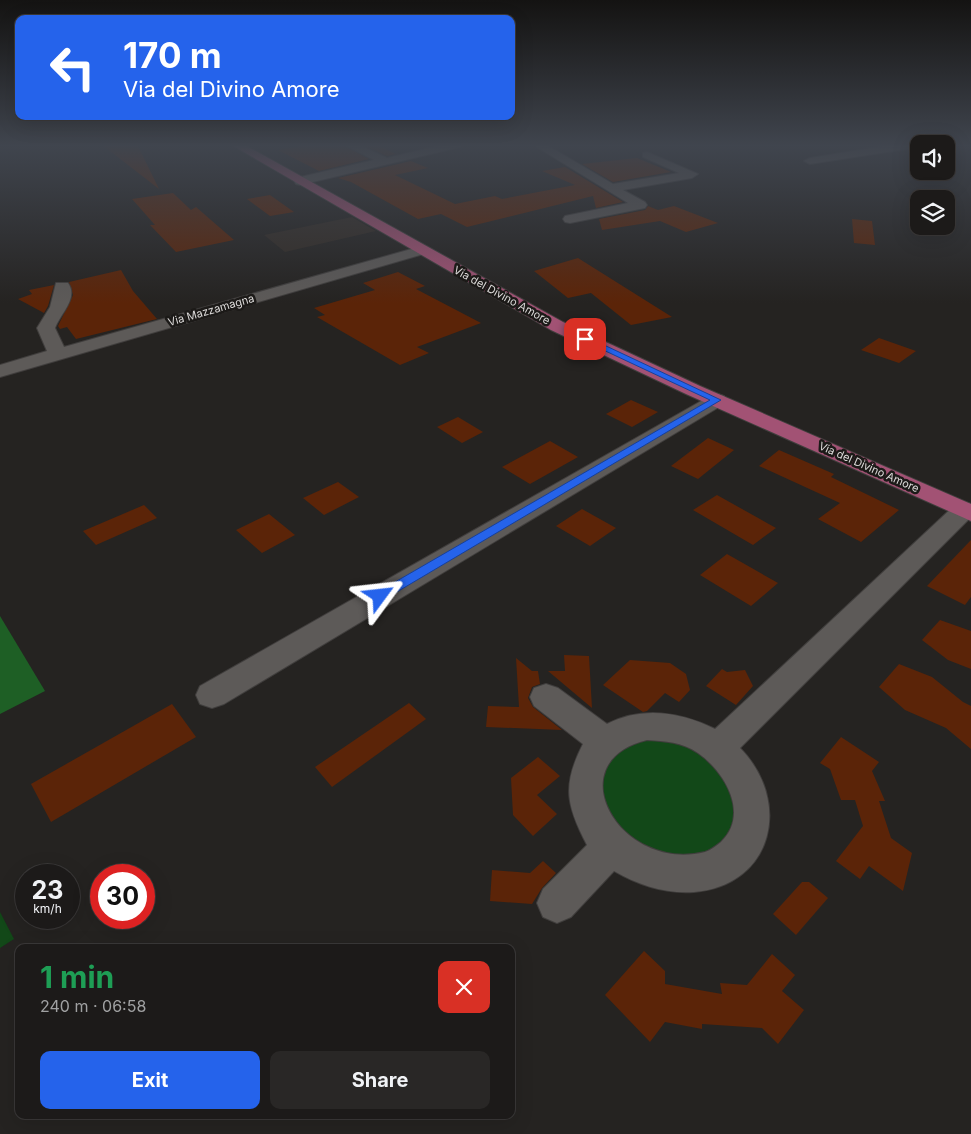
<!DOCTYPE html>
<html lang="en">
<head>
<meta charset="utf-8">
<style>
  body { margin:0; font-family:Inter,sans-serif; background:#292726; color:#f1f3f6; height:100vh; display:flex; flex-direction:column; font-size:19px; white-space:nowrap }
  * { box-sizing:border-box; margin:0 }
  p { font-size:16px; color:#a0a1a2 }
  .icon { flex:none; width:28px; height:28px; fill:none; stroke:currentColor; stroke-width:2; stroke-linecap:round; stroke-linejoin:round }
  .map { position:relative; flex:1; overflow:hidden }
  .panel { position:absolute; left:15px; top:944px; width:500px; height:175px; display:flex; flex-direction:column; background:#1c1a19; border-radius:10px; box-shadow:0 5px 20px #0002,0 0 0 1px #3a3838 }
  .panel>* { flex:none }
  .top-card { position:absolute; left:15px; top:15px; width:500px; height:105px; border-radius:10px; box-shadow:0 5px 20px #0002,0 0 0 1px #3a3838; background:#2563eb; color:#fff; overflow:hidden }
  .buttons { position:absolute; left:910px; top:135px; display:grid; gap:10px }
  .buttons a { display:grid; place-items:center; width:45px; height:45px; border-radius:10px; background:#1c1a19; box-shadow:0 5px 20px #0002,0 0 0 1px #3a3838; font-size:25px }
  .speed { position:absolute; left:15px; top:864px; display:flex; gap:10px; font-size:25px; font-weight:700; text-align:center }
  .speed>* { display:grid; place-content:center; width:65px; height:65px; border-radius:50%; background:#1c1a19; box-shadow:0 5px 20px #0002,0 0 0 1px #3a3838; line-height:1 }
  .speed small { font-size:12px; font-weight:400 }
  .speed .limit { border:8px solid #d22; background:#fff; color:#111 }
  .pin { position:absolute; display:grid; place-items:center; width:42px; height:42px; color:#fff; margin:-21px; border-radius:10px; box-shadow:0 2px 8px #0006 }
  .me { position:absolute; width:55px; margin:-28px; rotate:60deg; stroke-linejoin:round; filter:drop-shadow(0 0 4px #0008) }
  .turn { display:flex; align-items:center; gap:18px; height:105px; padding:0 25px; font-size:22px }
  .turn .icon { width:65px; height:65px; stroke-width:2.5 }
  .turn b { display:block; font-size:35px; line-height:42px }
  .round { display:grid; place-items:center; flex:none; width:52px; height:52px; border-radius:10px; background:#292726 }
  .summary { display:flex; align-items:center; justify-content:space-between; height:85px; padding:0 25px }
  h1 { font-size:30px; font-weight:700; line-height:38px; color:#1e9e55 }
  .cta { display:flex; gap:10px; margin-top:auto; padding:10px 25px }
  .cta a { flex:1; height:58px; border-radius:10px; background:#2563eb; color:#fff; font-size:20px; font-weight:700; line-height:58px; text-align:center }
  .cta a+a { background:#292726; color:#f1f3f6 }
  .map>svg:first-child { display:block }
</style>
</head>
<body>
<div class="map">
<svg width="971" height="1134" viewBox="0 0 971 1134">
  <rect width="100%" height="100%" fill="#252321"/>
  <polygon fill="#322b25" points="352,217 376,231 285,252 264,235"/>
  <g fill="#124818">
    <polygon points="667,737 709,754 736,789 735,830 722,846 702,856 678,860 631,843 603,807 602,769 626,743"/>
    <polygon points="0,912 14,939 0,948"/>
  </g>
  <polygon fill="#1e5f25" points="0,616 45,691 0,714"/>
  <g fill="#5b2408">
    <polygon points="101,144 137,144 159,189"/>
    <polygon points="312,144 341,144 369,159 319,171 278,150"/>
    <polygon points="361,144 375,144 396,154 387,156"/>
    <polygon points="637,158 671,172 613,182 582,164"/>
    <polygon points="411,161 428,168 395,175 455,204 495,196 502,199 575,185 542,171 565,167 623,202 596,208 593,196 467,227 441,214 418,219 351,182 338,178"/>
    <polygon points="173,193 191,210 196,207 234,240 176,252 150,225 155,225 132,199"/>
    <polygon points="270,195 294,212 270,216 247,199"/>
    <polygon points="648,206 658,210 674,206 718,223 686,232 660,221 602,230 599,219 645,210"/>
    <polygon points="852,219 872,221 875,245 854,243"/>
    <polygon points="578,258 672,317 631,325 591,293 568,298 534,271"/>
    <polygon points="121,270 133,291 157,319 76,339 67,327 60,329 58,326 73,295 69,282"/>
    <polygon points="398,272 425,286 416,289 481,323 417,347 429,353 400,365 317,317 325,315 314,308 375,290 363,283"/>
    <polygon points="54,285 48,306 44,313 18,299 32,294 29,290"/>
    <polygon points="879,338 916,351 899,363 861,350"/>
    <polygon points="631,400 658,412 632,427 606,414"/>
    <polygon points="458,417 483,432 462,443 437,427"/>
    <polygon points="708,438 734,450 698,479 671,466"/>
    <polygon points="550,441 578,457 530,484 502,467"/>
    <polygon points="779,450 834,474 831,477 899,510 861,542 818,519 840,503 759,466"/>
    <polygon points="338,482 359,497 324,515 303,498"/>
    <polygon points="717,495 776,528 753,545 693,510"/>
    <polygon points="144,505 157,518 96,545 83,531"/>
    <polygon points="582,509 616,528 590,546 556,526"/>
    <polygon points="269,514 295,535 262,553 236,530"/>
    <polygon points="971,540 971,597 965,605 927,586"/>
    <polygon points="727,554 778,583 751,606 700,575"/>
    <polygon points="940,620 971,631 971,669 948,660 922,640"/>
    <polygon points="564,655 589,656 592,708 548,671 565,671"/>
    <polygon points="516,658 532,671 538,671 540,684 532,687 528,698 533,707 562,730 486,727 488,706 519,707"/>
    <polygon points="630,660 670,663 686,674 690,690 679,702 665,693 647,711 643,712 603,685"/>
    <polygon points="899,664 932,677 963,702 971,706 971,749 946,728 905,710 879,687"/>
    <polygon points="722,669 727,672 745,670 753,686 736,705 706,686"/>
    <polygon points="409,703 426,719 332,787 315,767"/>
    <polygon points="172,704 196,737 51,822 31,784"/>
    <polygon points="841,737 879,762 872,771 885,801 879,801 891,838 912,853 903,891 869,866 860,879 836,861 863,826 855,800 841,800 830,769 820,763"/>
    <polygon points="538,757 560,776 537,795 557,814 533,836 513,815 511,778"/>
    <polygon points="543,861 556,873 542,888 532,904 490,901 492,870 530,873"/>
    <polygon points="802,882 809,882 828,898 796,935 773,914"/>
    <polygon points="644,951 665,971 665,984 722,994 720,983 747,985 772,954 795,975 782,991 804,1010 778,1044 762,1028 702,1024 702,1029 665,1022 650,1042 605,995"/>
  </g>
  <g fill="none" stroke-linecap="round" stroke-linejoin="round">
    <g stroke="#403e3d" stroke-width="2">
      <g id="minor">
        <polygon points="343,144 357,144 387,158 446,144 465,144 460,147 300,185 296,184 294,181 296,178 374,160"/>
        <polygon points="532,144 545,144 613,184 679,173 643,157 643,153 647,152 698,174 692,178 623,190 645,202 647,205 645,208 570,223 565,222 563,219 565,216 628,203"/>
        <polygon points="896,144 919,144 919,147 810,164 804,161 810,158"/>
        <path d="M422,246l5,1 2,3 -2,3 -427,124v-12l47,-14 -10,-23 13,-21 6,-24h12c11,15 -8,31 -13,45l9,19z"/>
        <polygon points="717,394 724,396 727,400 724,404 224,704 212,708 200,704 196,695 200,686 710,396"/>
        <path d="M964,502l7,2v13l-231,231c52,53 34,137 -46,144 -28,2 -56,-7 -80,-21l-43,46 -14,6 -14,-6 -6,-14 6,-14 44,-44c-21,-40 -25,-60 -4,-101l-49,-38 -4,-9 4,-9 12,-4 12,4 49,36c35,-18 74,-12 108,5l240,-224zM647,740c18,1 35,2 51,13 27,19 52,61 23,89 -5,4 -10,8 -16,10 -85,21 -149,-90 -58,-112z"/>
      </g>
    </g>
    <g stroke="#403e3d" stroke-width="2">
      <polygon id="major" points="230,144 243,144 563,322 700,386 971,504 971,521 686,394 551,330"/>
    </g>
    <use href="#minor" fill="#5d5a58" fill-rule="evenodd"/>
    <use href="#major" fill="#a25274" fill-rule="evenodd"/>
  </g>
  <linearGradient id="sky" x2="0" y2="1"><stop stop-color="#141312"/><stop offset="0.48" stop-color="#40454e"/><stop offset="1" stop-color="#40454e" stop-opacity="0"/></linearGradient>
  <rect width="971" height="303" fill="url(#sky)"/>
  <polygon fill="#2563eb" stroke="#184099" points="582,337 587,337 721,400 385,599 376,599 376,593 710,400 582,340"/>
  <g text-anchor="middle" stroke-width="5" stroke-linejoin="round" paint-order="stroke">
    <g font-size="11" fill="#dddbda" stroke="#1c1a18">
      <text transform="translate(502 295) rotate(29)" y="4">Via del Divino Amore</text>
      <text transform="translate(211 310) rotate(-16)" y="4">Via Mazzamagna</text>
      <text transform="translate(869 467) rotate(24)" y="4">Via del Divino Amore</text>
    </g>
  </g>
</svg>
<div class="buttons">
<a><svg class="icon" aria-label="sound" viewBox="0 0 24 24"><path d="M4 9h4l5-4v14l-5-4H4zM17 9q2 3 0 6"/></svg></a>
<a><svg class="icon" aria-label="layers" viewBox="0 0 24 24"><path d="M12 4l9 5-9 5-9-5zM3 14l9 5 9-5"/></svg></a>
</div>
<div class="speed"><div>23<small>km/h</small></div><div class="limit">30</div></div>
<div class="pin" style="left:585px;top:339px;background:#d93025"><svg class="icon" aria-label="arrive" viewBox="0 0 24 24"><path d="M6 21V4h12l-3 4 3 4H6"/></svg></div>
<svg class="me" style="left:380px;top:596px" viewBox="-20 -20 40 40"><path d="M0-17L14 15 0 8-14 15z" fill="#2563eb" stroke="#fff" stroke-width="4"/></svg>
<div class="top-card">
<div class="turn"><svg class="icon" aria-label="left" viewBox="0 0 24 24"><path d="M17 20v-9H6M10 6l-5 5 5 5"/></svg><div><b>170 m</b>Via del Divino Amore</div></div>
</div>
<section class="panel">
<div class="summary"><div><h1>1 min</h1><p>240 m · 06:58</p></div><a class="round" style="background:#d93025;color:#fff"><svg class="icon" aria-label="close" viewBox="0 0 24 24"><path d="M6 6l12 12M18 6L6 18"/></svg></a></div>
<div class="cta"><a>Exit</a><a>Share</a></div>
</section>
</div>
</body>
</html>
